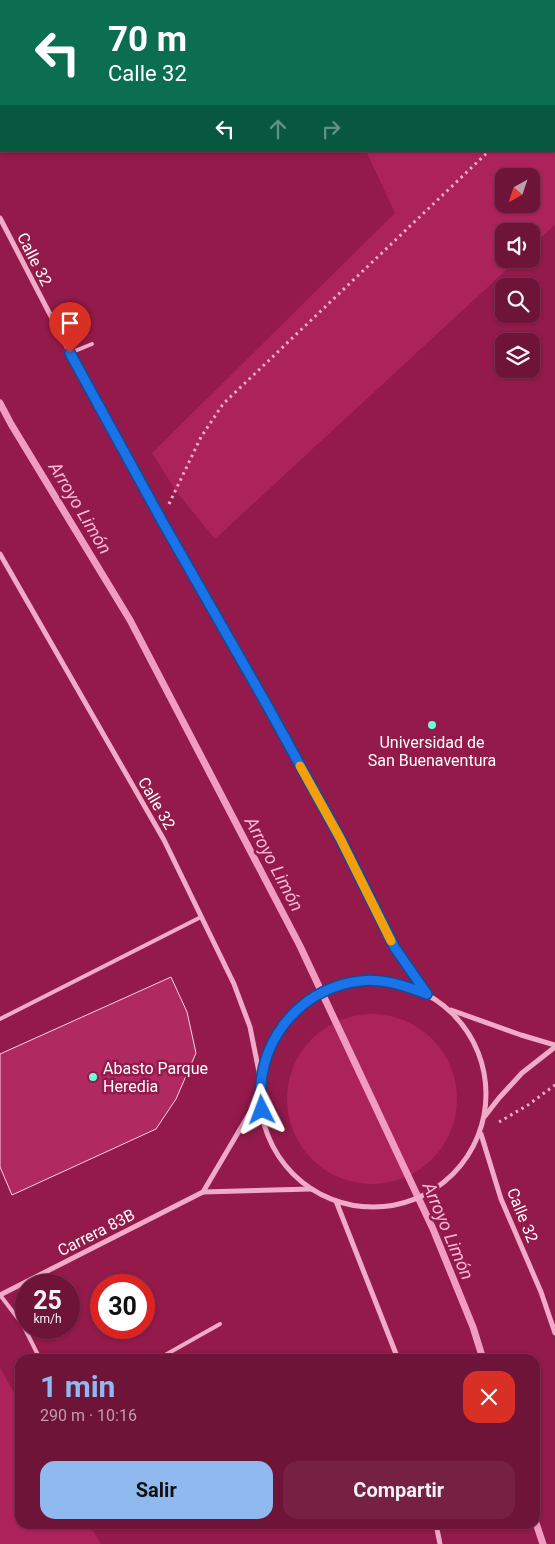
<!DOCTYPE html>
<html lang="es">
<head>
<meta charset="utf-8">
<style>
  body { margin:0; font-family:Roboto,sans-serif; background:#762143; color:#f1f3f6; height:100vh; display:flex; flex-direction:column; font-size:19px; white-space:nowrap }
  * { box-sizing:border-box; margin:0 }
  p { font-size:16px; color:#bf9eae }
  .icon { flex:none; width:28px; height:28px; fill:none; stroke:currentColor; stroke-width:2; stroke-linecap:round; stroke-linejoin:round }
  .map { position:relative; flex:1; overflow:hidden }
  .details { position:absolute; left:15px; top:1354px; width:525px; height:175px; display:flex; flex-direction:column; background:#6e1438; border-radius:15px; box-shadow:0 1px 4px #0004,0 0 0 1px #803353 }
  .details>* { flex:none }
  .hud { position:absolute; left:0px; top:0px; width:555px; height:152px; box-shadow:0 1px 4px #0004,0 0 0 1px #803353; background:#0b6e4f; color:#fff; overflow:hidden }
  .needle { width:32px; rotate:220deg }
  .controls { position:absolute; left:495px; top:168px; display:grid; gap:10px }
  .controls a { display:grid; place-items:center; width:45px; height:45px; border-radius:10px; background:#6e1438; box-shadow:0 1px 4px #0004,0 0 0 1px #803353; font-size:25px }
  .speed { position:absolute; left:15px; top:1274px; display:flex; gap:10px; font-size:25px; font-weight:700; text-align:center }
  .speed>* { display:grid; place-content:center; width:65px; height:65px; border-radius:50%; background:#6e1438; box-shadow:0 1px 4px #0004,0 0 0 1px #803353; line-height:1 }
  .speed small { font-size:12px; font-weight:400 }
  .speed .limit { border:8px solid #d22; background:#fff; color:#111 }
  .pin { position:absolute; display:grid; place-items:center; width:42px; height:42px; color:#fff; margin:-51px -21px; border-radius:50% 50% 50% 0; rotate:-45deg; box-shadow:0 0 5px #0007 }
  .pin .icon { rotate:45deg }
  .me { position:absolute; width:55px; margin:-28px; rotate:357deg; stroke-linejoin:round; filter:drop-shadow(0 0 4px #0008) }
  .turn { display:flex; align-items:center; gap:18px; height:105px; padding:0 25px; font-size:22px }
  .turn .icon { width:65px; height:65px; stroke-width:2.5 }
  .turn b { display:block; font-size:35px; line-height:42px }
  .lanes { display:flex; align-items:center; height:48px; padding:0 25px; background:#0003; justify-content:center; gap:25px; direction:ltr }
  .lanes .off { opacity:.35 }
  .round { display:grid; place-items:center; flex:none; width:52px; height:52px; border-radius:15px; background:#762143 }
  .headline { display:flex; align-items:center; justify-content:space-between; height:85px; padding:0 25px }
  h1 { font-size:30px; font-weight:700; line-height:38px; color:#90b9f0 }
  .primary-button { display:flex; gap:10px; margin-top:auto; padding:10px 25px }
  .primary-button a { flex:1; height:58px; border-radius:15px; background:#90b9f0; color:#111; font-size:20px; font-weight:700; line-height:58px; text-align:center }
  .primary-button a+a { background:#762143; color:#f1f3f6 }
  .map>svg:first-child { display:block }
</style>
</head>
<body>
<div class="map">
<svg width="555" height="1544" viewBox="0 0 555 1544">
  <rect width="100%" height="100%" fill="#931a4b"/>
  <g fill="#ac235c" fill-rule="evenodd">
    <path d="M345,0h210v225l-24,21v-15h-27v28h14l-303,280 -39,-48 -24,-38 243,-240 -29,-62h188v-150h-216zM504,176h27v28h-27z"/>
    <circle cx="372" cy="1099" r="85"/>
    <polygon points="0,1368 20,1403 20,1524 89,1524 101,1544 0,1544"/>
  </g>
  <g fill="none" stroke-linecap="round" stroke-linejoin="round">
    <g stroke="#f19dc2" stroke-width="7">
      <polyline points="0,403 11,424 130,620 300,946 433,1229 473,1327 483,1359"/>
      <polyline points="535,1520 543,1544"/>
    </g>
  </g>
  <polygon fill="#b12961" stroke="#fbd1e3" points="171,977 187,1012 196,1053 176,1099 156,1129 12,1195 0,1167 0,1054"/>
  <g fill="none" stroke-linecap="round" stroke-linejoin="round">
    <g stroke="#efabc7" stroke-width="3" stroke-dasharray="2.5 4" stroke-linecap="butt">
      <polyline points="554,90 555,89"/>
      <polyline points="169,504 201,437 223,404 489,151"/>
      <polyline points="499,1122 528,1105 555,1085"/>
    </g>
    <g stroke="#efabc7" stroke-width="4">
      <polyline points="70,353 92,344"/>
      <polyline points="0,1019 201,917"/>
      <polyline points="0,1295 23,1325 40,1359"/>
      <polyline points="158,1359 220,1324"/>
    </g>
    <g stroke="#efabc7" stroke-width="5">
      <polyline points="14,1 21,0"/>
      <polyline points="222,1 230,0"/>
      <polyline points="0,4 1,4"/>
      <polyline points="0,38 1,38"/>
      <polyline points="0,218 70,353 162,521 259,690 340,838 395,948 427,994"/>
      <polyline points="0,554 164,840 234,984 250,1027 260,1077"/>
      <circle cx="373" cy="1094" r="113"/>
      <polyline points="451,1010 521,1035 555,1045"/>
      <polyline points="485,1116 499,1098 522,1073 555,1047"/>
      <polyline points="481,1134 501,1199 541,1292 555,1333"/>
      <polyline points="203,1192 259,1097"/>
      <polyline points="336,1201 398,1359"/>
      <polyline points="0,1295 203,1192 311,1189"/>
      <polyline points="436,1524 440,1544"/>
    </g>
  </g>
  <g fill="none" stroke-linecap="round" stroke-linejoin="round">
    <g stroke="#114b97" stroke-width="12">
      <path id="route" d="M70,353l92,168 106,186 72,131 55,110 32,46c-22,-8 -43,-16 -67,-13 -63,7 -108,67 -98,129"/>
    </g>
    <use href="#route" stroke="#1a73e8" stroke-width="9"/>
    <polyline stroke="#f59e0b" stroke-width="9" points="300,766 340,838 391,941"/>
  </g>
  <g fill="#69ffd9" stroke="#931a4b" stroke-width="2">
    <circle cx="432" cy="725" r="5"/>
    <circle cx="93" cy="1077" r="5"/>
  </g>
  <g text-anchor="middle" stroke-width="5" stroke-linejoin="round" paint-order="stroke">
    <g font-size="16" fill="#fff" stroke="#931a4b">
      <text transform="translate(35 259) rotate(63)" y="6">Calle 32</text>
      <text transform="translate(157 803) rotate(60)" y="6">Calle 32</text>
      <text transform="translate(523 1215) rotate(68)" y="6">Calle 32</text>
      <text transform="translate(96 1232) rotate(-27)" y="6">Carrera 83B</text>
    </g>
    <g font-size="16" fill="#fff" stroke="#931a4b">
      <text x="432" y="748">Universidad de<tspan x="432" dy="18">San Buenaventura</tspan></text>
      <text x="103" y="1074" text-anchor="start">Abasto Parque<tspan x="103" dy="18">Heredia</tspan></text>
    </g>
    <g font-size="18" font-style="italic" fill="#f6b7d2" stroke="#931a4b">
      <text transform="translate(80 508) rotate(59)" y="6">Arroyo Limón</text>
      <text transform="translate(274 864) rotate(62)" y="6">Arroyo Limón</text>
      <text transform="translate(448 1231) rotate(67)" y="6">Arroyo Limón</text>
    </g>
  </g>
</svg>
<div class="controls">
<a><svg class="needle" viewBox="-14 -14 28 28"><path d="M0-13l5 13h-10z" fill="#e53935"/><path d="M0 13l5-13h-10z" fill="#bf9eae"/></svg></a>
<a><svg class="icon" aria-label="sound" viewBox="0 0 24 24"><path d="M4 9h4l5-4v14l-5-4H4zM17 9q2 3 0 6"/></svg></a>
<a><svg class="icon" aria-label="search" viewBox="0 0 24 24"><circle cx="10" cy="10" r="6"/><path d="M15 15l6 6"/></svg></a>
<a><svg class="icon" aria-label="layers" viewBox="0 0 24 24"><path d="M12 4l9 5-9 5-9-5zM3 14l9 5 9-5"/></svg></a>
</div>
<div class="speed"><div>25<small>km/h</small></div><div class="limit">30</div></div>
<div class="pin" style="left:70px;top:353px;background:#d93025"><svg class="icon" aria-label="arrive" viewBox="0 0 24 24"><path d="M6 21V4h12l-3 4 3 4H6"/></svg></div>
<svg class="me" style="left:262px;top:1110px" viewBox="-20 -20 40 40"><path d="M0-17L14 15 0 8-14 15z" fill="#1a73e8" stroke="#fff" stroke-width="4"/></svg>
<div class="hud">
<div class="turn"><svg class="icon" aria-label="left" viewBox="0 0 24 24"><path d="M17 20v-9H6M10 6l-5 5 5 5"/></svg><div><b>70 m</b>Calle 32</div></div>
<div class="lanes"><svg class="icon" aria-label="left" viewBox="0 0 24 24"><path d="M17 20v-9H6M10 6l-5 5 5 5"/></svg><svg class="icon off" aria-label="ahead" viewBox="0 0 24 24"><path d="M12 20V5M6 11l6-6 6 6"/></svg><svg class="icon off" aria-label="right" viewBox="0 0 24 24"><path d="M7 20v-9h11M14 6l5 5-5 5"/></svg></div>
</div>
<section class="details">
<div class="headline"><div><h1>1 min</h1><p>290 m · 10:16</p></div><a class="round" style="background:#d93025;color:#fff"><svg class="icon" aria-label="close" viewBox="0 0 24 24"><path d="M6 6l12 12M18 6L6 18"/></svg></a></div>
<div class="primary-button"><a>Salir</a><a>Compartir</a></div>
</section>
</div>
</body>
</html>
